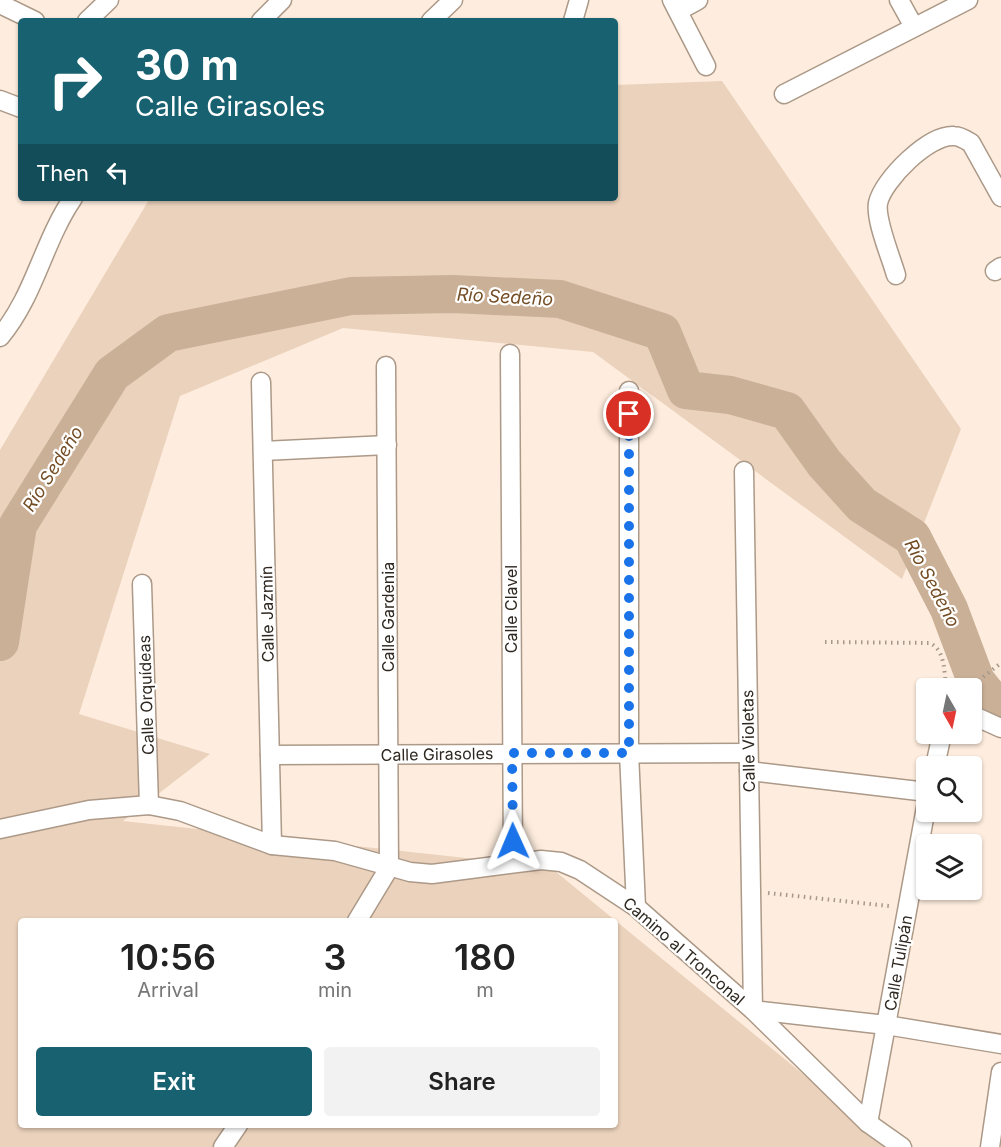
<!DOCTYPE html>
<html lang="en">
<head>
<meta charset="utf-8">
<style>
  body { margin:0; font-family:Inter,sans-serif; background:#f2f2f2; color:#222; height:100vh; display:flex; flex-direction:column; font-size:22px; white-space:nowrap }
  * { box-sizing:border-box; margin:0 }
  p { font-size:20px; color:#767676 }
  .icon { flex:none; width:33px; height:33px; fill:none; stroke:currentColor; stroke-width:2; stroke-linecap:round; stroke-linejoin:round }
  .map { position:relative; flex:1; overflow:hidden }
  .side { position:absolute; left:18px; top:918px; width:600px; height:210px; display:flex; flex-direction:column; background:#fff; border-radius:6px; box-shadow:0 2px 4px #0004 }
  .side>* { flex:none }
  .top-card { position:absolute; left:18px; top:18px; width:600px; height:183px; border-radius:6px; box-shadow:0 2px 4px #0004; background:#186170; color:#fff; overflow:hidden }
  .needle { width:39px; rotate:171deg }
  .controls { position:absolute; left:916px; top:678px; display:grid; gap:12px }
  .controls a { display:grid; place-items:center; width:66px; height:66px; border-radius:6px; background:#fff; box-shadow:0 2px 4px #0004; font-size:30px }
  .pin { position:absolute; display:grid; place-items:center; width:51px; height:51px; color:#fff; margin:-26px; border:3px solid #fff; border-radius:50%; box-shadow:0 2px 6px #0007 }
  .me { position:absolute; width:66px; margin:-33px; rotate:359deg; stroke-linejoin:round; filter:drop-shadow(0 0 4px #0008) }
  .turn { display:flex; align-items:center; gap:21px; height:126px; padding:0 18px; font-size:27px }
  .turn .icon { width:78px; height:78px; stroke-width:2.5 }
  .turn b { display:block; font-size:42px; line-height:51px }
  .then { display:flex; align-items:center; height:57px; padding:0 18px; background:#0003; gap:12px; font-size:22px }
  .eta { display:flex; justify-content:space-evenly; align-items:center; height:102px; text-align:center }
  .eta b { font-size:36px; font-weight:600; line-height:42px }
  .button { display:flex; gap:12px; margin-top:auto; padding:12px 18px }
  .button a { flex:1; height:69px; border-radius:6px; background:#186170; color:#fff; font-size:24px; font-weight:600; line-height:69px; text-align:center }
  .button a+a { background:#f2f2f2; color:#222 }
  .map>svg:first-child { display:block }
</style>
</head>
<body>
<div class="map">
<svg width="1001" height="1147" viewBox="0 0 1001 1147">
  <rect width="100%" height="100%" fill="#feedde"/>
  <path fill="#ebd2bc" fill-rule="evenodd" d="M722,81l239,348 -59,150 -309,-227 -250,-24 -163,68 -101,318 131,40 -87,67 427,46 342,280h-892v-697l150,-252h465v-113zM21,921h594v204h-594z"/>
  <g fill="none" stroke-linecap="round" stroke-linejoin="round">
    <polyline stroke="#cbb098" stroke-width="38" points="0,642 18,525 112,374 168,333 351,296 453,294 560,299 662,332 686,390 730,395 787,411 824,463 862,505 912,537 949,609 976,681 1001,712"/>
    <g stroke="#ac9988" stroke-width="21">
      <g id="street">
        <polyline points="672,0 706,66"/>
        <polyline points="899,0 914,27"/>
        <polyline points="0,4 35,21"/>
        <polyline points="678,11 698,0"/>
        <polyline points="87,21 109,0"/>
        <polyline points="261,21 282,0"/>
        <polyline points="431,21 453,0"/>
        <polyline points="573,21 579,0"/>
        <polyline points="784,94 968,0"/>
        <polyline points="0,100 21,108"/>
        <polyline points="995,271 1001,267"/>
        <path d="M896,275c-5,-18 -21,-55 -18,-72 5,-23 51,-69 76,-67 6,0 12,4 17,7l30,54"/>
        <path d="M0,337c35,-42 43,-95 73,-139"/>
        <polyline points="510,354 513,863"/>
        <polyline points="261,382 272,845"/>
        <polyline points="629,391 629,753 636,907"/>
        <polyline points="263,451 387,445"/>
        <polyline points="744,471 753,1010 886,1025 1001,1044"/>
        <polyline points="142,584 149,805"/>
        <polyline points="972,715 1001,728"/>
        <polyline points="270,755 748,753"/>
        <polyline points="935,766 942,734"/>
        <polyline points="749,771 927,792"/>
        <polyline points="0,829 89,810 149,805 180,811 272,845 335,851 410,872 432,874 541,860 561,862 580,870 636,907 753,1010 868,1123 902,1147"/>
        <polyline points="357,921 389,868 386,366"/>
        <polyline points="868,1123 927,802"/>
        <polyline points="223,1147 238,1125"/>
        <polyline points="990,1147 1001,1072"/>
      </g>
    </g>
    <g stroke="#a4978c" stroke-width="4" stroke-dasharray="1.5 4.5" stroke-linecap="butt">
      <path d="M825,642l105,1c16,8 14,30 16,45"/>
      <polyline points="969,688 1001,663"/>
      <polyline points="768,893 889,906"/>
    </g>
    <use href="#street" stroke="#fff" stroke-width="18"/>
  </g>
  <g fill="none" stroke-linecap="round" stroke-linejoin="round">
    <polyline stroke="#1a73e8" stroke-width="10" stroke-dasharray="0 18" points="513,841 512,753 629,753 629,414"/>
  </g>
  <g text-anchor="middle" stroke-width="4.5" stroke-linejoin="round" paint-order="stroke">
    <g font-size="16" fill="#2f2821" stroke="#fff">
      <text transform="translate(511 609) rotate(-90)" y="6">Calle Clavel</text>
      <text transform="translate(267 614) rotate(-91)" y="6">Calle Jazmín</text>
      <text transform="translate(388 617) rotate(-90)" y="6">Calle Gardenia</text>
      <text transform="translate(146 695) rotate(-92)" y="6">Calle Orquídeas</text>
      <text transform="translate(748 741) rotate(-91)" y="6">Calle Violetas</text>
      <text transform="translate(437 754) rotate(-1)" y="6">Calle Girasoles</text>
      <text transform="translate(684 951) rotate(41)" y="6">Camino al Tronconal</text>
      <text transform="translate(898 963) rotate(-80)" y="6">Calle Tulipán</text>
    </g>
    <g font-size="18" font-style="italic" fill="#744d25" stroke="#fff">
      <text transform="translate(505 297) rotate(3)" y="6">Río Sedeño</text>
      <text transform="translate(53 469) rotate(-58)" y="6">Río Sedeño</text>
      <text transform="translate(932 583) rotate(62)" y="6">Río Sedeño</text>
    </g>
  </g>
</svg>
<div class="controls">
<a><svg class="needle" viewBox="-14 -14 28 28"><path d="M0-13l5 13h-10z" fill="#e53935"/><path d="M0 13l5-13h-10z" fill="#767676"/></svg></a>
<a><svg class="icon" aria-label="search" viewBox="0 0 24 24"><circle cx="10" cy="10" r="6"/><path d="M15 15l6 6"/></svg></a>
<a><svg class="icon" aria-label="layers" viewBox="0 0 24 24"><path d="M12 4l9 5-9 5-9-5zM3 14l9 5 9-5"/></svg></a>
</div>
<div class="pin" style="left:629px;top:414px;background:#d93025"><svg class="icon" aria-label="arrive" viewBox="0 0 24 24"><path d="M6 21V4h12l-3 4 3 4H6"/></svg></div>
<svg class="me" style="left:513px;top:841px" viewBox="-20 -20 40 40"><path d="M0-17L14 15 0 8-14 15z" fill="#1a73e8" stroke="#fff" stroke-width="4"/></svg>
<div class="top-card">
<div class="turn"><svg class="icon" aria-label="right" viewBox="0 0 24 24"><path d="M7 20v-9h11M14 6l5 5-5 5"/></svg><div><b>30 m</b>Calle Girasoles</div></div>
<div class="then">Then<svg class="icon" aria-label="left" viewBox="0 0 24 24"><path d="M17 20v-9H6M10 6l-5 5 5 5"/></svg></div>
</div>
<section class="side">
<div class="eta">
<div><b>10:56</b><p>Arrival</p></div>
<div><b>3</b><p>min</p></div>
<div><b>180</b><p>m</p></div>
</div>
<div class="button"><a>Exit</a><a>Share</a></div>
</section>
</div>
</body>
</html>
